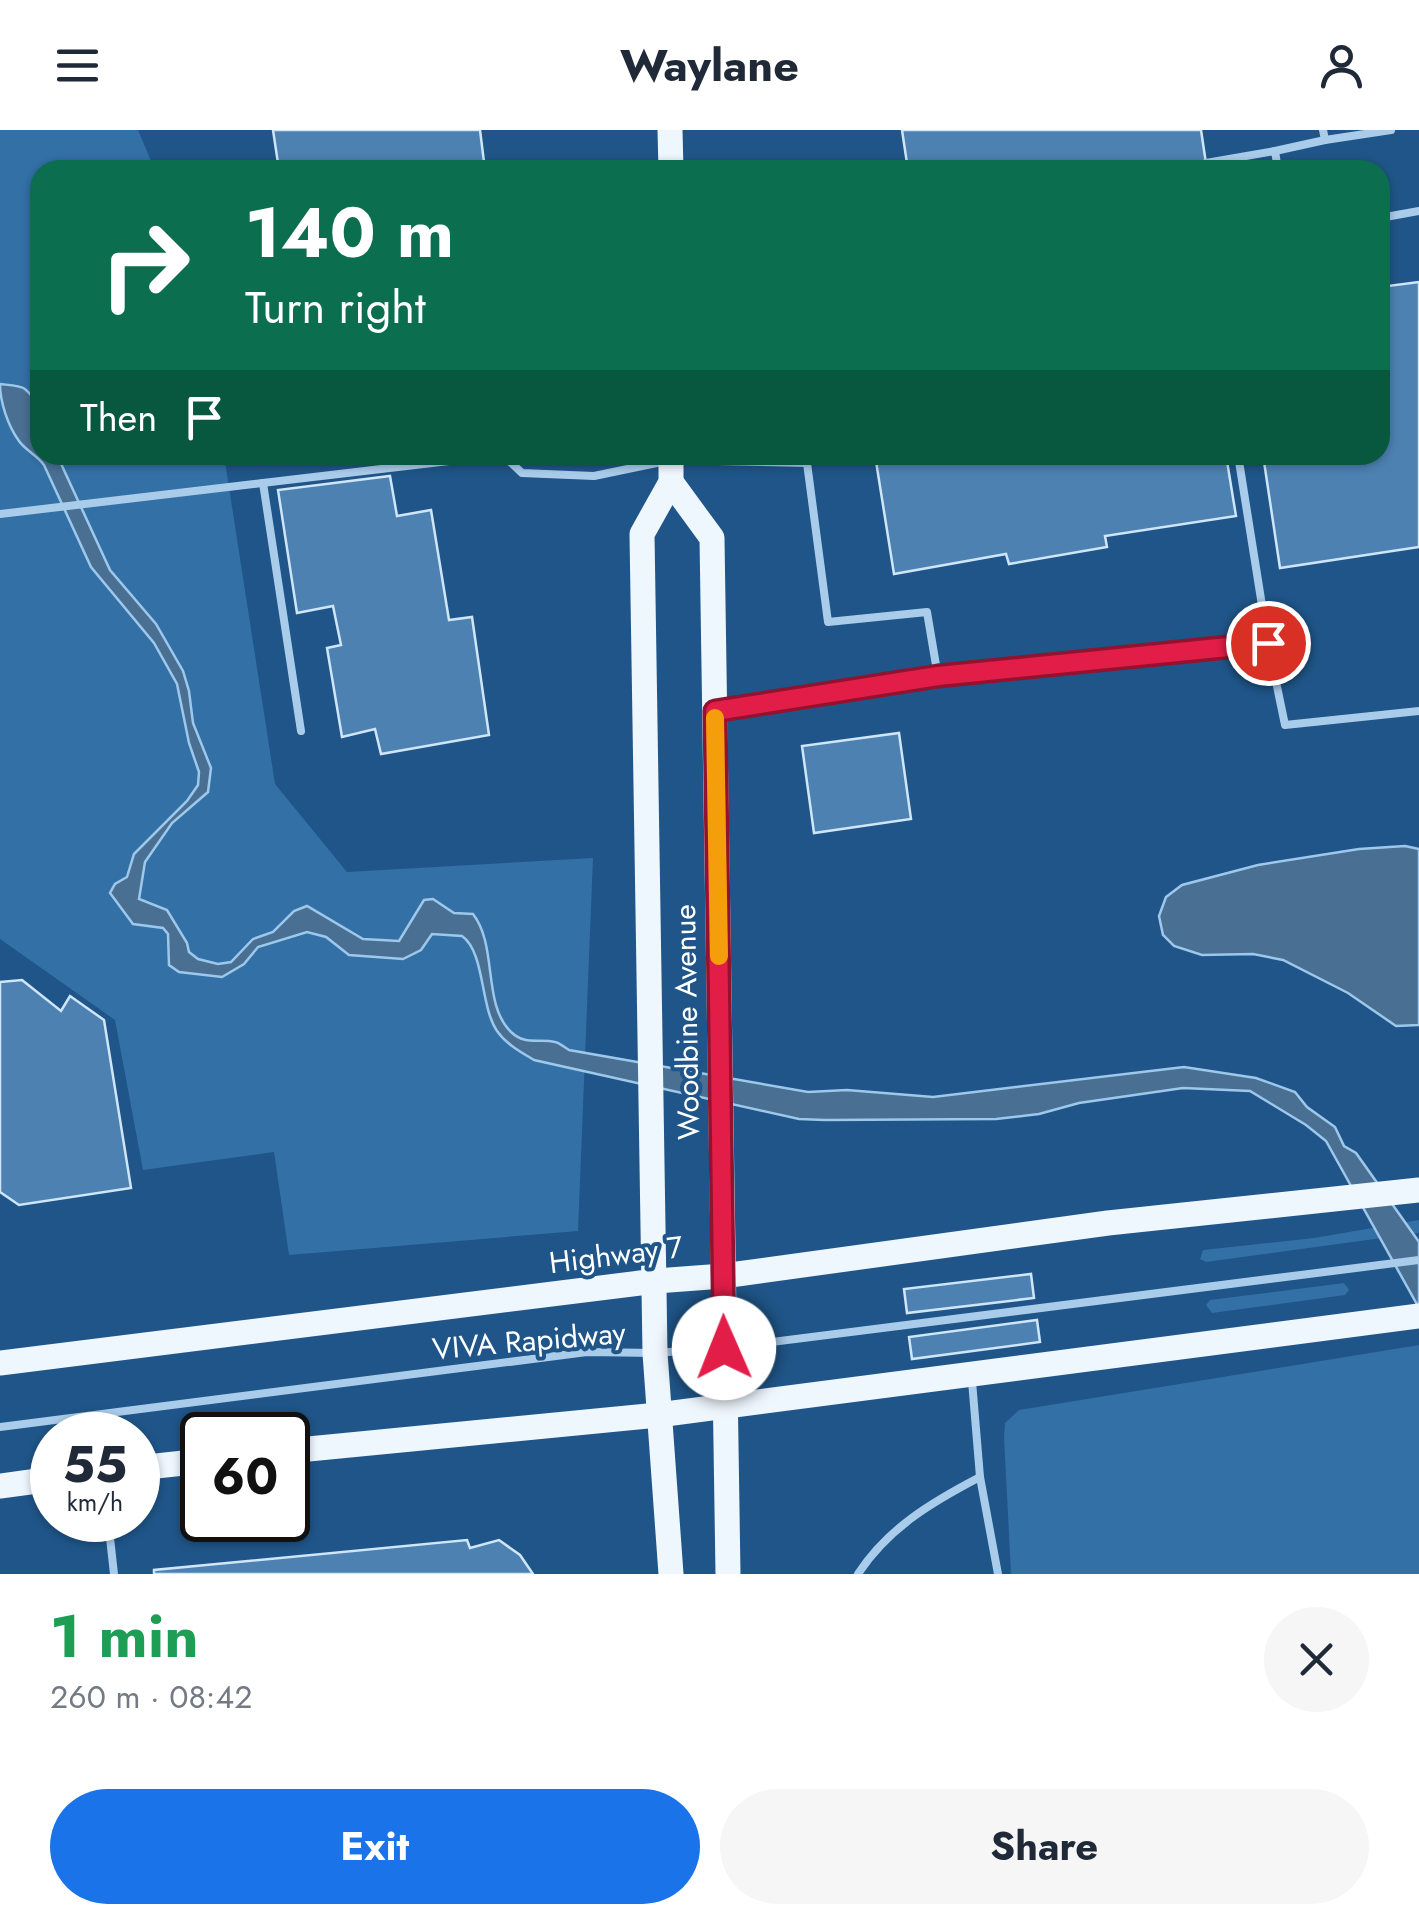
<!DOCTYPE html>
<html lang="en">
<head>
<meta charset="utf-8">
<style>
  body { margin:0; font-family:Jost,sans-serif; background:#f6f6f7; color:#1f2937; height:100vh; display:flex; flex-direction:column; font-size:38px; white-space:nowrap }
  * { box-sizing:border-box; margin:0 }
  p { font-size:32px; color:#747a83 }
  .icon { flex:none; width:55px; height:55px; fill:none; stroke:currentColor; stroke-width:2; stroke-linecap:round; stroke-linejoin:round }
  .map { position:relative; height:1444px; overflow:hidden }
  .sheet { display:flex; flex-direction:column; background:#fff; flex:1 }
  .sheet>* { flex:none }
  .guide { position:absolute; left:30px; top:30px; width:1360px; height:305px; border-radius:30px; box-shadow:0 2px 8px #0004; background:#0b6e4f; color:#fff; overflow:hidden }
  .speed { position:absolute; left:30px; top:1282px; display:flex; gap:20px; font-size:50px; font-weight:700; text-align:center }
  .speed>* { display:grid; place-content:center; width:130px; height:130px; border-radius:50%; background:#fff; box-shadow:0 2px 8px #0004; line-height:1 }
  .speed small { font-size:25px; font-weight:400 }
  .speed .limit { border:5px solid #111; border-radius:15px; background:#fff; color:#111 }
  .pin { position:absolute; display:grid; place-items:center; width:85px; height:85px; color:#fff; margin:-42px; border:5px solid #fff; border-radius:50%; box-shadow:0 2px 10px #0007 }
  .me { position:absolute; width:110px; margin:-55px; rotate:359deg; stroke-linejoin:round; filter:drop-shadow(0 0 8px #0008) }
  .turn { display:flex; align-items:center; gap:35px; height:210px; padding:0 50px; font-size:45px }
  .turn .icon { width:130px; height:130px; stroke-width:2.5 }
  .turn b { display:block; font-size:70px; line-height:85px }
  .then { display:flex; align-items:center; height:95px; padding:0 50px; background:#0003; gap:20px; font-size:38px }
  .round { display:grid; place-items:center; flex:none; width:105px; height:105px; border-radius:52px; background:#f6f6f7 }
  .overview { display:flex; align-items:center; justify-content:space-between; height:170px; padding:0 50px }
  h1 { font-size:60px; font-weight:700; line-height:75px; color:#1e9e55 }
  .cta { display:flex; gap:20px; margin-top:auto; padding:20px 50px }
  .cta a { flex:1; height:115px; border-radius:60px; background:#1a73e8; color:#fff; font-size:40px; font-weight:700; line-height:115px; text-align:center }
  .cta a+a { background:#f6f6f7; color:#1f2937 }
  header { display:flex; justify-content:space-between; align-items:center; height:130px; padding:0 50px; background:#fff; font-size:45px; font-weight:700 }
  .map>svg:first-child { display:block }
</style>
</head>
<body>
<header><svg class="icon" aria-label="menu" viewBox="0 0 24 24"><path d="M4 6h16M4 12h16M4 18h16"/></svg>Waylane<svg class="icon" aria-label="person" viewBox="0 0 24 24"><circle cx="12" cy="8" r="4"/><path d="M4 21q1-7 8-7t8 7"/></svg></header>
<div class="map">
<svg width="1419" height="1444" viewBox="0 0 1419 1444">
  <rect width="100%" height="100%" fill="#1f5588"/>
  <g fill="#3370a6">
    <polygon points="0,0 138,0 155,40 40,40 40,325 224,325 275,654 347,742 593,728 578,1101 289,1125 274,1022 143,1040 115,890 0,809"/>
    <polygon points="1419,1090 1419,1103 1206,1132 1200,1129 1203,1120 1314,1108"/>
    <polygon points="1344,1153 1349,1160 1345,1165 1212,1183 1206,1175 1210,1170"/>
    <polygon points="1419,1215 1419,1444 1011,1444 1004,1307 1005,1293 1019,1280"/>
  </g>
  <g fill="#496f93" stroke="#9dc8ec" stroke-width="2.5">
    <path d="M0,254c7,1 19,1 25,5 18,14 15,46 15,66h17l53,115 46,54 27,47 6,20 4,32 18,45 -3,24 -36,31 -27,39 -6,37 28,11 20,33 2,9 9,7 20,5 13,-2 22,-23 20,-7 21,-21 13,-5 56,33 36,2 25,-41 9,-1 21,14 19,1c25,32 9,90 38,118 15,14 28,6 44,10 5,1 9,5 14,8l239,42 39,-2 86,7 251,-30 72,11 39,14 12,15 28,20 9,19 12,7 63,89v66l-93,-167 -20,-16 -56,-34 -67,-3 -104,15 -40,11 -43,5 -171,1 -26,-1 -265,-59c-13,-8 -28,-16 -37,-29 -17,-25 -12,-79 -35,-95l-30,-2 -11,16 -18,9 -54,-4 -23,-18 -19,-5 -49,15 -14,17 -22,13 -43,-5 -10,-7 -1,-31 -5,-6 -30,-4 -23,-31 5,-9 12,-7 7,-23 53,-53 11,-16 1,-13 -10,-29 -12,-59 -23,-41 -63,-76 -47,-102c-7,-10 -19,-15 -25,-24 -11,-15 -19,-39 -19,-57z"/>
    <polygon points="1405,716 1419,719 1419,895 1396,896 1348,863 1283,830 1253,824 1202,825 1174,816 1163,805 1159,786 1166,767 1182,755 1258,735 1359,719"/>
  </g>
  <g fill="#4c81b2" stroke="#cfe5f8" stroke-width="2.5">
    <polygon points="273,0 480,0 485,40 279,40"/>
    <polygon points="902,0 1201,0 1207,40 908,40"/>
    <polygon points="1419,152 1419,417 1280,438 1263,325 1380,325 1380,157"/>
    <polygon points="875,325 1226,325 1236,386 1105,406 1107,417 1009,434 1006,424 894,444"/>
    <polygon points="390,346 397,386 431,380 449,490 472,487 489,605 381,624 375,599 342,607 327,518 341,515 333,476 297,483 278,360"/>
    <polygon points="899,603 911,689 814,703 802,616"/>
    <polygon points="22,850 61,881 70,866 104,890 131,1058 19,1075 0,1062 0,852"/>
    <polygon points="1031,1144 1034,1168 907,1183 904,1159"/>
    <polygon points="1037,1190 1040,1212 912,1229 909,1207"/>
    <polygon points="467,1410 470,1418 499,1410 520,1425 533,1444 154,1444 154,1440"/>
  </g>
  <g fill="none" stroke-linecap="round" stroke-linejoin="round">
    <g stroke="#aacceb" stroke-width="8">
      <polyline points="1325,10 1391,0"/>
      <polyline points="1206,33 1275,21"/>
      <polyline points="1278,40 1275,21 1325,10 1323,0"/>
      <polyline points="1380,88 1419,81"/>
      <polyline points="503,325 522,343 594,346 671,330 807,333 808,325"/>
      <polyline points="807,333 828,492 927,482 938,547"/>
      <polyline points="263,353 301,601"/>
      <polyline points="0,384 500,325"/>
      <polyline points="1268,513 1285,595 1419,581"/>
      <polyline points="719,580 938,547 1268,513 1238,325"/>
      <polyline points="972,1251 980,1347 998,1444"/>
      <polyline points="0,1297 587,1222 655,1223 725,1218 1419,1130"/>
      <polyline points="108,1390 114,1444"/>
      <path d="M858,1444c30,-46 74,-72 122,-97"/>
    </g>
    <g stroke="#eef6fe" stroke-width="25">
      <polyline points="670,0 671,40"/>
      <polyline points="671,352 712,408 728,1444"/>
      <polyline points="0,1233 656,1151 723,1146 1108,1093 1419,1060"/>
      <polyline points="288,1321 658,1285 1419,1186"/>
      <polyline points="138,1338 202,1331"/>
      <polyline points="0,1356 52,1349"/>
      <polyline points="671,1444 655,1223 642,404 671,352 671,325"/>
    </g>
  </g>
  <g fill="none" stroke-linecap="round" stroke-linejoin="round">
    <g stroke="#92132f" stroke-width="25">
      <polyline id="route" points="724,1218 715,581 938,546 1268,513"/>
    </g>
    <use href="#route" stroke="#e11d48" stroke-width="18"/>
    <polyline stroke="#f59e0b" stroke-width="18" points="715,588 719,826"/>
  </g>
  <g text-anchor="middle" stroke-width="8" stroke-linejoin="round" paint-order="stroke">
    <g font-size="30" fill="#fff" stroke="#1f5588">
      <text transform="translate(687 892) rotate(-91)" y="10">Woodbine Avenue</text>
      <text transform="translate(616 1125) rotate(-7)" y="10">Highway 7</text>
      <text transform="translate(529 1211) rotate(-5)" y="10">VIVA Rapidway</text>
    </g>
  </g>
</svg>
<div class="speed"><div>55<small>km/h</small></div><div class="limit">60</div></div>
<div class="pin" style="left:1268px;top:513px;background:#d93025"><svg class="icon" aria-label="arrive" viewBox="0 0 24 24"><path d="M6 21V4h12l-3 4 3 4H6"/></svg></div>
<svg class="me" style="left:724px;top:1218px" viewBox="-20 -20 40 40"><circle r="19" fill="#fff"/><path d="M0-13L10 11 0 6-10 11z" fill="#e11d48"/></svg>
<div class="guide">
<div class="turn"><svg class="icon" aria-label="right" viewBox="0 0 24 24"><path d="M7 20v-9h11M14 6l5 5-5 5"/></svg><div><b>140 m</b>Turn right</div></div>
<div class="then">Then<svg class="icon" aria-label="arrive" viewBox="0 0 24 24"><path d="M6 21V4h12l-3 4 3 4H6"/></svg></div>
</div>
</div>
<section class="sheet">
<div class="overview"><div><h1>1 min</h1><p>260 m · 08:42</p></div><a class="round"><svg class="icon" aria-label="close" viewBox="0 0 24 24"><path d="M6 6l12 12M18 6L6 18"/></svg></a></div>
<div class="cta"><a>Exit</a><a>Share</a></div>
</section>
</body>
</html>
